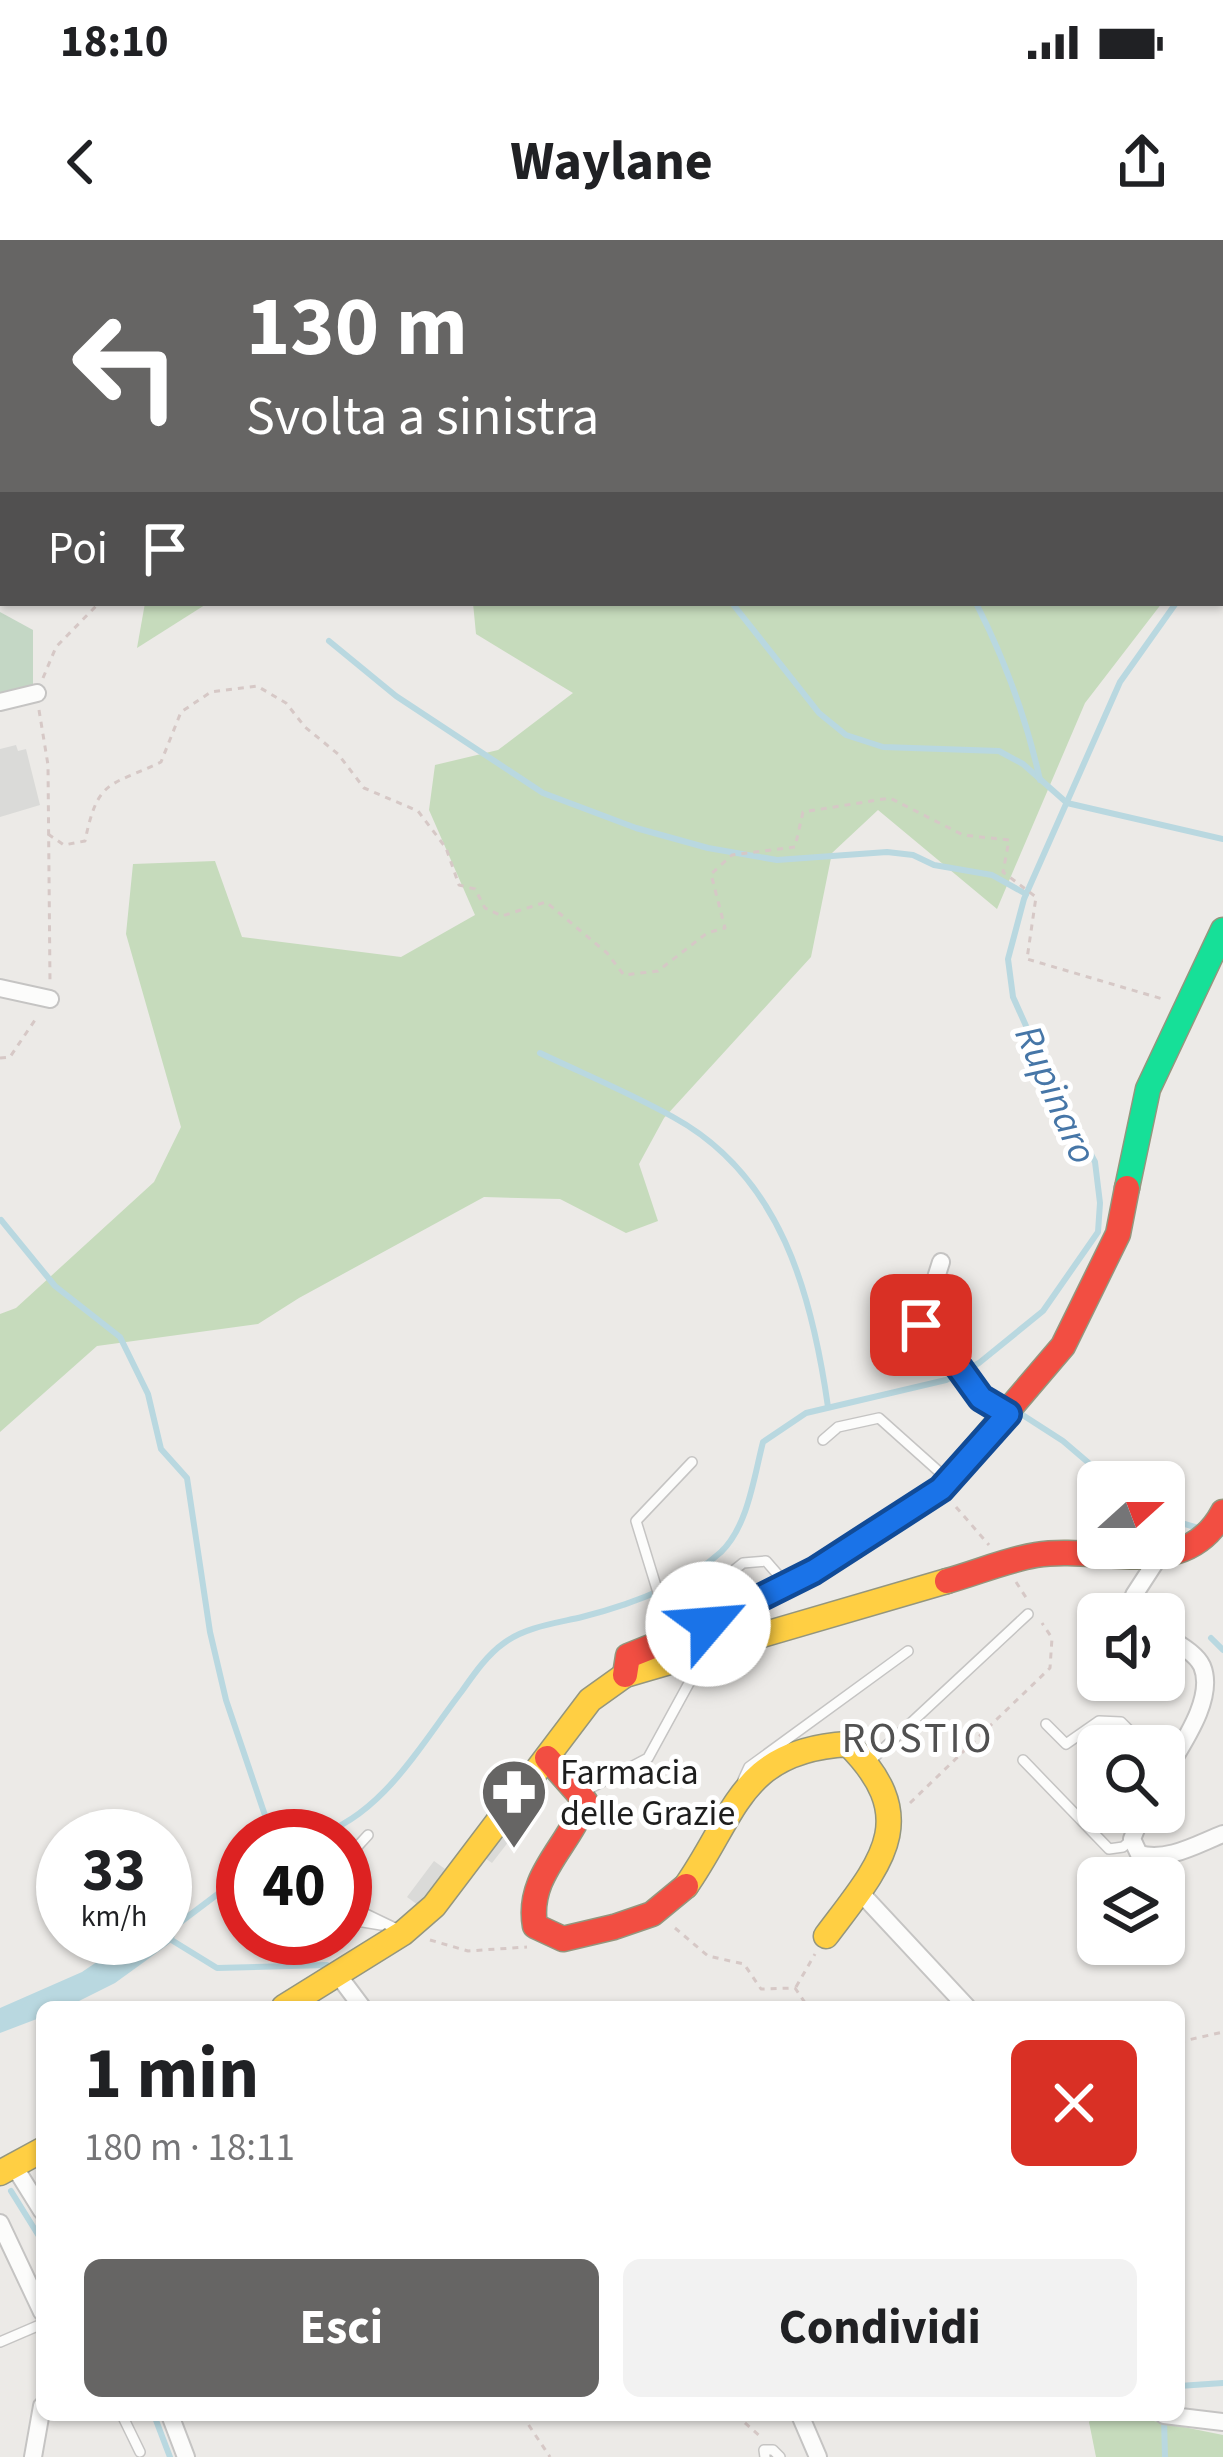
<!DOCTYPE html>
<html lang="it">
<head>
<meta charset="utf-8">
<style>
  body { margin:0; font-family:"Source Sans 3",sans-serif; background:#f2f2f2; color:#202124; height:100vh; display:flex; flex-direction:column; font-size:45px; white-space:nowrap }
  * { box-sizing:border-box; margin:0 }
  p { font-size:39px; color:#757577 }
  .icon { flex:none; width:66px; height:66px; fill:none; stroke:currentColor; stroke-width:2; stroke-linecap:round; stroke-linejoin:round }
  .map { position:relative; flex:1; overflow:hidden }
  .drawer { position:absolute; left:36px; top:1761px; width:1149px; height:420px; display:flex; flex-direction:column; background:#fff; border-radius:18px; box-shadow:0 3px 9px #0004 }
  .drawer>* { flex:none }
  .hud { position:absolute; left:0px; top:0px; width:1224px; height:366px; box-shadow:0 3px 9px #0004; background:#666564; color:#fff; overflow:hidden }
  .needle { width:78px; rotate:69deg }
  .buttons { position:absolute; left:1077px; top:1221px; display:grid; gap:24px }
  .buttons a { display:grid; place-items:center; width:108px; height:108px; border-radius:18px; background:#fff; box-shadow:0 3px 9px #0004; font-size:60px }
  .speed { position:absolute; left:36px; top:1569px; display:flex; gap:24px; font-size:60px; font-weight:700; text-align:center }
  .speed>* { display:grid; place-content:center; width:156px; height:156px; border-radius:50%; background:#fff; box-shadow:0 3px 9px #0004; line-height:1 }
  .speed small { font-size:30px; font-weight:400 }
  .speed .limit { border:18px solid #d22; background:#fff; color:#111 }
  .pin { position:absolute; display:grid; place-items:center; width:102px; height:102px; color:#fff; margin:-51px; border-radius:24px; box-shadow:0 6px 18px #0006 }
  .me { position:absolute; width:132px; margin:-66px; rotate:63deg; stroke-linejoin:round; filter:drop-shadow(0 0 9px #0008) }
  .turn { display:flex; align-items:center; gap:42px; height:252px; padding:0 48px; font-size:54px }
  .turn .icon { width:156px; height:156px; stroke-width:2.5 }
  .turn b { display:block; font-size:84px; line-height:102px }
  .then { display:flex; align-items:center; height:114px; padding:0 48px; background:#0003; gap:24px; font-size:45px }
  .round { display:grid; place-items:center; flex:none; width:126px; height:126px; border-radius:18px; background:#f2f2f2 }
  .head { display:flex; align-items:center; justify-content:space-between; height:204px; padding:0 48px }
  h1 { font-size:72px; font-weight:700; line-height:90px }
  .cta { display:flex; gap:24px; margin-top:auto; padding:24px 48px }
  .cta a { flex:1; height:138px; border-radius:18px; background:#666564; color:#fff; font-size:48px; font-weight:700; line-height:138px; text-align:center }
  .cta a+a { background:#f2f2f2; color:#202124 }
  .status { display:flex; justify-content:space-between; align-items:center; height:84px; padding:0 60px; background:#fff; direction:ltr }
  .status svg { height:33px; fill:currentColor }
  header { display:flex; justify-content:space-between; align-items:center; height:156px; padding:0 48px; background:#fff; font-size:54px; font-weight:700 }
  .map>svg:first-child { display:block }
</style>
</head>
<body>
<div class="status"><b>18:10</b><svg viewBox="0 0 49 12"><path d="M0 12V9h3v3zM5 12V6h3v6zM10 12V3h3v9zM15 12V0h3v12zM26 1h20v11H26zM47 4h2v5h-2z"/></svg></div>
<header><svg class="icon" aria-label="back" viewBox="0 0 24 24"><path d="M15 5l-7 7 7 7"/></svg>Waylane<svg class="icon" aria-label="share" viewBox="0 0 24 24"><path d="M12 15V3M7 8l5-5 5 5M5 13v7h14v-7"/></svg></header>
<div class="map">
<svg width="1223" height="2217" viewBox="0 0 1223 2217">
  <rect width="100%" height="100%" fill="#eceae7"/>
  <g fill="#dadad8">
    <polygon points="16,505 18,511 26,509 40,565 0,577 0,509"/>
    <polygon points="530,1555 539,1562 492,1623 482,1616"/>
    <polygon points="434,1621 445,1629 418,1665 407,1657"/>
  </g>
  <g fill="#c6dbbc">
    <polygon points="496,0 764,0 768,3 494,3"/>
    <polygon points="918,0 1223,0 1221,215 1221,3 918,3"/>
    <polygon points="145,363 208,363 137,408"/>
    <polygon points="473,363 1162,363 1085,463 997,669 878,570 832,613 811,717 664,878 639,924 658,981 626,993 560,959 484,957 299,1058 258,1084 97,1106 0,1192 0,1074 16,1068 154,942 181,887 126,694 133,624 215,621 242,697 401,717 475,675 429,570 435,525 498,510 573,453 476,394"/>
    <polygon points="1093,2177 1149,2180 1223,2195 1223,2217 1096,2217 1089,2182"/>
  </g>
  <polygon fill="#c4d7c5" points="0,372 33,390 33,451 0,459"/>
  <polygon fill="#b9d8e0" points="170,1675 180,1682 173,1701 115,1743 67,1767 42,1767 42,1777 0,1793 0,1768 82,1732 132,1698 165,1698 165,1677"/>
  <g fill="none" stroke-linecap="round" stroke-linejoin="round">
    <g stroke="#b9d8e0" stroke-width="6">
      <polyline points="1221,269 1223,266"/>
      <polyline points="732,363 819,473 846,495 883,507 999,511 1023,524 1067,563 1223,599"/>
      <path d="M976,363c29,57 50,114 64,177"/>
      <polyline points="329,401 396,456 543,553 636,588 708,608 777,620 887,612 913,615 934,625 992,635 1026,654"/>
      <path d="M540,813c44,21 90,40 133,64 108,59 139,177 155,290"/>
      <polyline points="1,980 55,1046 120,1097 148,1154 161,1209 187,1238 210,1392 226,1460 272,1596"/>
      <polyline points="972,1134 1002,1162"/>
      <polyline points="1018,1172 1063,1201 1111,1242"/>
      <polyline points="1164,1278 1202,1289"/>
      <polyline points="1211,1398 1223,1410"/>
      <path d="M316,1596c67,-21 105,-92 146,-145 12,-17 25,-36 42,-48 21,-16 53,-20 78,-26 47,-12 103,-32 139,-65 27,-26 33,-75 42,-110l43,-29 140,-33 33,-17 64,-52 55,-79 2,-29 -5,-41 -50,-94 -32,-71 -5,-38 16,-60 96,-217 56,-79"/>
      <polyline points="174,1687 243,1635"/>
      <polyline points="165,1696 217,1728 327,1725"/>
      <polyline points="11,1951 42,2001"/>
      <polyline points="1179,2146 1223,2143"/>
      <polyline points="154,2175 170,2217"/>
      <polyline points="1164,2179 1165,2217"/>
    </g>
    <g stroke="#c5c4c3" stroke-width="12">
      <g id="lane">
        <polyline points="823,1200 838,1187 879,1178 945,1237"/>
        <polyline points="733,1366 733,1331 743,1323 766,1321 786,1344"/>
        <polyline points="672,1398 636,1281 692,1222"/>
        <polyline points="1046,1484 1066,1504 1099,1481 1121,1482 1145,1506"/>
        <polyline points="1023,1520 1109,1609 1123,1607 1132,1599"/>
        <polyline points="869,1522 1028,1374"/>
        <polyline points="743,1540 749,1527 908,1411"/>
        <polyline points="583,1552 648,1518 689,1443 698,1435"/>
        <polyline points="345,1620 368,1595"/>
        <polyline points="241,1655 243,1655"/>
        <polyline points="345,1664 399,1690"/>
        <polyline points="345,1679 381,1685"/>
        <polyline points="0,2102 42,2084"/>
        <polyline points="122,2175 140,2212"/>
        <polyline points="765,2217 764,2210 773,2210 780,2217"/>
      </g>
    </g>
    <g stroke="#c5c4c3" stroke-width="20">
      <g id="street">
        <polyline points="48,0 54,3"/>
        <polyline points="157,0 160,3"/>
        <polyline points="0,244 3,240"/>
        <polyline points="0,462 37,453"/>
        <polyline points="0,748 50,759"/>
        <polyline points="941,1022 921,1085 950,1115 981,1158 1008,1174"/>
        <polyline points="1137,1374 1134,1355 1160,1315"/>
        <path d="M1164,1396c12,6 32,17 38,30 14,33 -22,81 -38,109"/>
        <path d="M1143,1572l-11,27 7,15c29,8 58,-10 84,-20"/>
        <polyline points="859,1651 967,1767"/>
        <polyline points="338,1735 362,1767"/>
        <polyline points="14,1926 42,1971"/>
        <polyline points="0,1983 42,2072"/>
        <polyline points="170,2175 186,2217"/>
        <polyline points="800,2175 818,2217"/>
        <polyline points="1164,2175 1223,2182"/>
        <polyline points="33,2217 42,2166"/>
      </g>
    </g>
    <g stroke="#94967e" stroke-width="27">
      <polyline id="fast" points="1127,948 1148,849 1223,690"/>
    </g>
    <g stroke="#94967e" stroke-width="27">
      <g id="slow">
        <path d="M686,1646c50,-71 54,-136 162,-142 76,76 32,120 -22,192"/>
        <polyline points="284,1767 403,1693 434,1666 590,1460 625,1435 947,1341"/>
        <polyline points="0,1933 42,1910"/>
      </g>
    </g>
    <g stroke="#94967e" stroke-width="27">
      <g id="jam">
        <path d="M947,1341c29,-8 59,-21 89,-26 65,-11 149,29 187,-43"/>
        <polyline points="625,1435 628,1416 708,1384 815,1331 941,1249 1063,1106 1118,994 1127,948"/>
        <path d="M547,1518l38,43c-15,45 -59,74 -50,125l28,13 51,-12 38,-13 34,-28"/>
      </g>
    </g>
    <g stroke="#d6c8c6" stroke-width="3" stroke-dasharray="6 6" stroke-linecap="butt">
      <polyline points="229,0 231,3"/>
      <polyline points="253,3 255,0"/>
      <polyline points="43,438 56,407 99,363"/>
      <polyline points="39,470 48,525 50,742"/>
      <path d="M48,594l16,11 21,-4c13,-63 24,-54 76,-79l20,-50 30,-20 46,-6 29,17 19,24 33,27 26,34 54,23 28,37 13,37 16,4 10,19 17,8 44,-14 61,51 17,22 34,-4 49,-38 18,-5 -14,-54 21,-19 63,-8 8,-35 87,-14 73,37 46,5 -6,32 33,25 -9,62 139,41"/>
      <polyline points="0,818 10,817 37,777"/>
      <polyline points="956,1267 989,1305"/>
      <polyline points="1016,1342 1027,1359"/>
      <polyline points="910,1563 1050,1428 1052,1398 1042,1383"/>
      <polyline points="675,1688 708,1716 744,1724 761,1749 795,1748 808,1767"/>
      <polyline points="430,1700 468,1711 527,1707"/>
      <polyline points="796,1747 815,1714"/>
      <polyline points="1179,1802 1223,1792"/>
      <polyline points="522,2175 550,2217"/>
      <polyline points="736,2175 762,2198"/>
    </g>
    <use href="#lane" stroke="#fcfcfb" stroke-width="9"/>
    <use href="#street" stroke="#fcfcfb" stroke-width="16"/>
    <use href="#fast" stroke="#16e098" stroke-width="24"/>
    <use href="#slow" stroke="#ffcf43" stroke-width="24"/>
    <use href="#jam" stroke="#f24e42" stroke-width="24"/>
  </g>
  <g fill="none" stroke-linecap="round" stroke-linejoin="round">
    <g stroke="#114b97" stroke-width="30">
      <polyline id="route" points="708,1384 814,1331 941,1249 1008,1174 981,1158 950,1115 921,1085"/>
    </g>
    <use href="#route" stroke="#1a73e8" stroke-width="21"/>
  </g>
  <defs>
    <g id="pharmacy-pin" transform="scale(3.45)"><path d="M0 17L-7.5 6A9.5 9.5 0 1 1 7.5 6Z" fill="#666564" stroke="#fff"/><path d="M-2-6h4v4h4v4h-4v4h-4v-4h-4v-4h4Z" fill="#fff"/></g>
  </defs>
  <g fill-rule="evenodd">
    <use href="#pharmacy-pin" x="514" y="1552"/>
  </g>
  <g text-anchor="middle" stroke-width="10" stroke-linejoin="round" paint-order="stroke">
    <g font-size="36" fill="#1e1e1e" stroke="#fff" text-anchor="start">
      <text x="560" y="1544">Farmacia<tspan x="560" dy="41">delle Grazie</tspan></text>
    </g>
    <g font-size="39" font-style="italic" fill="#4676a7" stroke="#fff">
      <text transform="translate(1057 854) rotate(66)" y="14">Rupinaro</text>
    </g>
    <g font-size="42" letter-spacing="3" fill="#515151" stroke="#fff">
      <text x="918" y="1512">ROSTIO</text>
    </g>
  </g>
</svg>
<div class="buttons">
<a><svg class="needle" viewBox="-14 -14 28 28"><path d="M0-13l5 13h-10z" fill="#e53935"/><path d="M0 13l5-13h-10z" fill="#757577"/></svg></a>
<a><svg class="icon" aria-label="sound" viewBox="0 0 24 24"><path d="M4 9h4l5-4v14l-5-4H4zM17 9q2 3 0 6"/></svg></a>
<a><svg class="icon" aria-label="search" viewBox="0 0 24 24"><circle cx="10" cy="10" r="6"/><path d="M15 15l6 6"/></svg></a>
<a><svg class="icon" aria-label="layers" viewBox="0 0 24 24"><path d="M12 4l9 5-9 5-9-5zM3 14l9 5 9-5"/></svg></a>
</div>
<div class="speed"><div>33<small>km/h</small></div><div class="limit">40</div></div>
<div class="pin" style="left:921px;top:1085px;background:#d93025"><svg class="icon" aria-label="arrive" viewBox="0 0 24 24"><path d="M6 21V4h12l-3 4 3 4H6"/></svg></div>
<svg class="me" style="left:708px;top:1384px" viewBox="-20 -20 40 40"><circle r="19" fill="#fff"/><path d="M0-13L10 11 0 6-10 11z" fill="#1a73e8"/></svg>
<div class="hud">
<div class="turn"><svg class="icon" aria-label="left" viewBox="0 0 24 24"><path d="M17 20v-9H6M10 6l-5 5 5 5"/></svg><div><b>130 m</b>Svolta a sinistra</div></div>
<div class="then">Poi<svg class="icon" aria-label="arrive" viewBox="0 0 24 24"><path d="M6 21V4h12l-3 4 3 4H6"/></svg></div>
</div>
<section class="drawer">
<div class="head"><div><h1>1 min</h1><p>180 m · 18:11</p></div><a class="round" style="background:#d93025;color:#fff"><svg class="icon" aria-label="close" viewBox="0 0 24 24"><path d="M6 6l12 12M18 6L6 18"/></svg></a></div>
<div class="cta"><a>Esci</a><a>Condividi</a></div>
</section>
</div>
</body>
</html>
